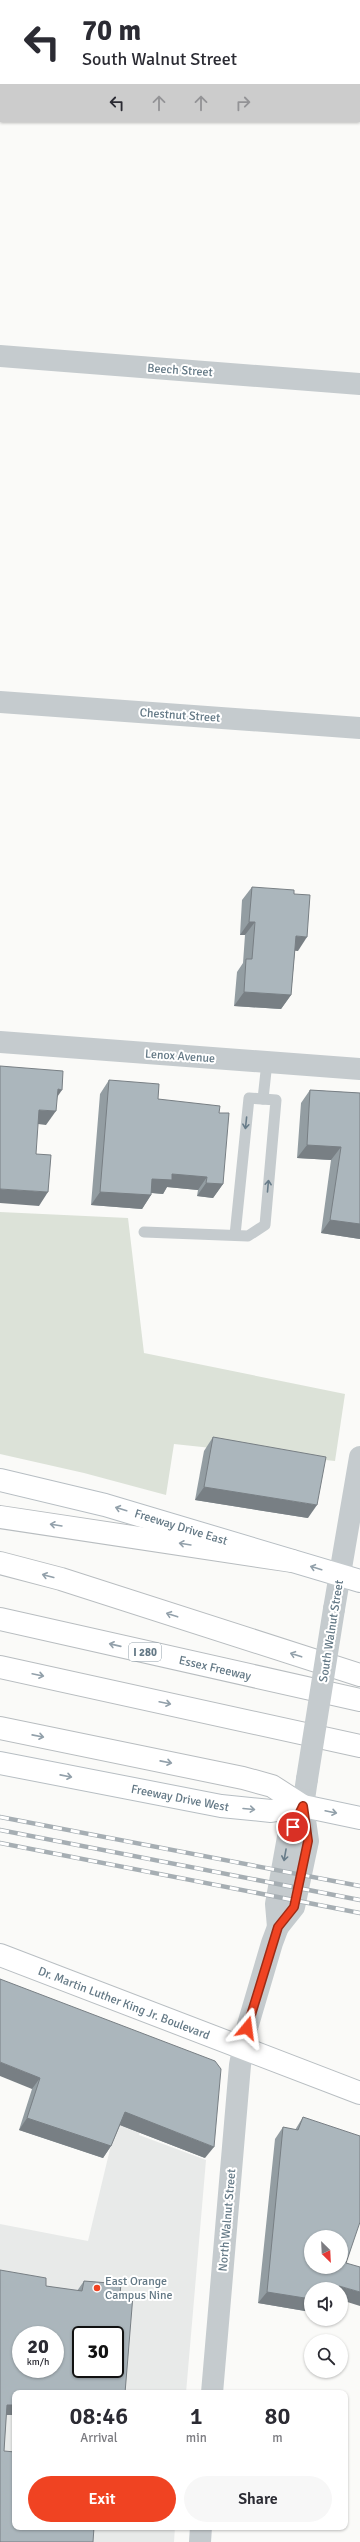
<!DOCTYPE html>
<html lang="en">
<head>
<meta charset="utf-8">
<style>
  body { margin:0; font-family:Signika,sans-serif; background:#f7f7f7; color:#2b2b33; height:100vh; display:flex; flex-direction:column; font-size:15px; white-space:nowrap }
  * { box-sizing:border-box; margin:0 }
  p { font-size:13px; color:#7c7c81 }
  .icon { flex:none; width:22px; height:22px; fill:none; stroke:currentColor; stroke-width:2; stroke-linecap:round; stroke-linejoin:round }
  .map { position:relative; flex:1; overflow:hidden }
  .panel { position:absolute; left:12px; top:2390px; width:336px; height:140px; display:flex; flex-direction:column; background:#fff; border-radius:8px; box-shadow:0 1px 3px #0004 }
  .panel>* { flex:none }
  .top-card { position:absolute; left:0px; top:0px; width:360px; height:122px; box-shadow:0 1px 3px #0004; background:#fff; color:#2b2b33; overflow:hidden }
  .needle { width:26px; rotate:156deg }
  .tools { position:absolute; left:304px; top:2230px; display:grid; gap:8px }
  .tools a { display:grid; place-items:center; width:44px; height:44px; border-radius:50%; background:#fff; box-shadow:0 1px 3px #0004; font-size:20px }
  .speed { position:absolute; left:12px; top:2326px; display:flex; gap:8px; font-size:20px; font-weight:700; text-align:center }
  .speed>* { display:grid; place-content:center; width:52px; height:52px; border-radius:50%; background:#fff; box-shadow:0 1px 3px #0004; line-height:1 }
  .speed small { font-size:10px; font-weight:400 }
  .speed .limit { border:2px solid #111; border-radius:6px; background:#fff; color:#111 }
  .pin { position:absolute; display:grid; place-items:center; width:34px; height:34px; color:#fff; margin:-17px; border:2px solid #fff; border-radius:50%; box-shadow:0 1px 4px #0007 }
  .me { position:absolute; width:44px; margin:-22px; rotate:16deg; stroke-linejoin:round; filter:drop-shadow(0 0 3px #0008) }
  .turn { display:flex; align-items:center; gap:14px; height:84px; padding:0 16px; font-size:18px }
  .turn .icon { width:52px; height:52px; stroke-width:2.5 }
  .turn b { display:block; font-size:28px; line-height:34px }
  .lanes { display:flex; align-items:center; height:38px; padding:0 16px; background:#0003; justify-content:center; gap:20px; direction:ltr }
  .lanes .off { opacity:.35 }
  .eta { display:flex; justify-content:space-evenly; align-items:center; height:68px; text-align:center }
  .eta b { font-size:24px; font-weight:600; line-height:28px }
  .primary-button { display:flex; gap:8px; margin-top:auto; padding:8px 16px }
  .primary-button a { flex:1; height:46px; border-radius:24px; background:#f04322; color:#fff; font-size:16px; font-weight:600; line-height:46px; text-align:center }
  .primary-button a+a { background:#f7f7f7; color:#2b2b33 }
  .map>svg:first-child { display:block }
</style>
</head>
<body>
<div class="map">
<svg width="360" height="2542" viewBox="0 0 360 2542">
  <rect width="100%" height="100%" fill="#fafaf8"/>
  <path fill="#e8eae9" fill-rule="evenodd" d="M116,2124l24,8 -1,3 67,25 -20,233h-171v134h160l-1,15h-174v-318l88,17zM21,2335h34v34h-34zM81,2335h34v34h-34z"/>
  <polygon fill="#dce2d8" points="0,1212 128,1218 144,1353 345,1394 335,1461 174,1444 166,1495 84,1473 0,1454"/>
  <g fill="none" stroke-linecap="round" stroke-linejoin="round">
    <g stroke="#b7bec3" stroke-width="24">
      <g id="secondary">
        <polyline points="0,1480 105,1505 360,1581"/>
        <polyline points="0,1763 221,1806 271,1811 303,1806 360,1818"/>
      </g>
    </g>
    <g stroke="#b8bec2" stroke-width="24">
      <polyline id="primary" points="0,1955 360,2093"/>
    </g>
    <g stroke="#b8bdc0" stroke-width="24">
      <g id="motorway">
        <polyline points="0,1517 292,1561"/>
        <polyline points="0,1563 61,1579 360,1675"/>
        <polyline points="0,1619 360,1700"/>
        <polyline points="0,1667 360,1746"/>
        <polyline points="0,1728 243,1778 272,1786 303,1806"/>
      </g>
    </g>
    <g stroke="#c5cbce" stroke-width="11">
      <polyline points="263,1099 267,1062"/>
      <polyline points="144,1232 248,1236 265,1225 276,1100 249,1098 235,1235"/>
    </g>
    <g stroke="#c5cbce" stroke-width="22">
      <polyline points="0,15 1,15"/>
      <polyline points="359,45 360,46"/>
      <polyline points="0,356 360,384"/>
      <polyline points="0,702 360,728"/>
      <polyline points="0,1042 360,1069"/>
      <polyline points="334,1609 360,1457"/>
      <polyline points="278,1927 276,1904 288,1837 303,1806"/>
      <polyline points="212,2393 240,2065 247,2028 272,1943 278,1927 294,1907 308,1841 303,1806 307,1779"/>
      <polyline points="200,2542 201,2527"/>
    </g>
    <use href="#secondary" stroke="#fff" stroke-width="22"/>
    <use href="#primary" stroke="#fff" stroke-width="22"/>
    <use href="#motorway" stroke="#fff" stroke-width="22"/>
    <g stroke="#a6aeb3" stroke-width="4.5">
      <g id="rail">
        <polyline points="0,1817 360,1886"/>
        <polyline points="0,1830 360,1900"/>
        <polyline points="0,1843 360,1913"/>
      </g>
    </g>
    <use href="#rail" stroke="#fff" stroke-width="3" stroke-dasharray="9" stroke-linecap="butt"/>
    <polyline stroke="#c5cbce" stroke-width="22" points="307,1779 334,1609"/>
  </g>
  <g fill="#939da2">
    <polygon points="252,887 294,894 298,951 295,950 291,995 281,1009 234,1006 237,972 243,963 245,935 240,935 242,900"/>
    <polygon points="109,1080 158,1099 219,1113 223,1184 213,1198 197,1196 198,1190 167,1187 163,1194 151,1193 151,1195 142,1209 91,1205 100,1094"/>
    <polygon points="310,1090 360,1093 360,1239 321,1233 331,1160 297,1158 301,1103"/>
    <polygon points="213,1437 308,1518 195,1500 204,1451"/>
    <polygon points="0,1979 205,2158 120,2125 111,2146 103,2158 19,2130 32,2089"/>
    <polygon points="303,2117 311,2289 311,2312 258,2303 275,2139 283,2127 295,2130"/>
    <polygon points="0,2270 46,2286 77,2291 84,2281 121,2284 15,2393 15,2415 6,2415 4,2451 15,2527 0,2542"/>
  </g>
  <g fill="#787f84">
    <polygon points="249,922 255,922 245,935 240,935"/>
    <polygon points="296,936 307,937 298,951 287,950"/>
    <polygon points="244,992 291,995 281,1009 234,1006"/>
    <polygon points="58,1089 62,1090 53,1103"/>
    <polygon points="39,1110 56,1111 46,1125 30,1123"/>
    <polygon points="307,1145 341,1147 331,1160 297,1158"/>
    <polygon points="172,1174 207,1177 198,1190 167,1187 163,1194 143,1192 152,1179"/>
    <polygon points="206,1183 223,1184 213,1198 197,1196"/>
    <polygon points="0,1189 48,1192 39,1206 0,1203"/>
    <polygon points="100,1192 151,1195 142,1209 91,1205"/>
    <polygon points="330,1220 360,1224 360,1239 321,1233"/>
    <polygon points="204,1487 317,1505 308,1518 195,1500"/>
    <polygon points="0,2062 40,2078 32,2089 0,2076"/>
    <polygon points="125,2112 214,2147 205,2158 117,2124"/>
    <polygon points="27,2118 111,2146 103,2158 19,2130"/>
    <polygon points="339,2286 360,2292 360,2306 341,2300 341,2289 337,2289"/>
    <polygon points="267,2292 311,2299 311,2312 258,2303"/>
    <polygon points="7,2405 15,2405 15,2415 0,2415"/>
  </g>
  <g fill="#abb6bc" stroke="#787f84" fill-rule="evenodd">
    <polygon points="252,887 294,890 294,894 310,895 307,937 296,936 291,995 244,992 246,959 252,959 255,922 249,922"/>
    <polygon points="0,1066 63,1071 62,1090 58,1089 56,1111 39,1110 36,1154 51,1155 48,1192 0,1189"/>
    <polygon points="109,1080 159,1084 158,1099 220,1106 219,1113 229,1113 223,1184 206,1183 207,1177 172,1174 172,1180 152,1179 151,1195 100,1192"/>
    <polygon points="310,1090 360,1093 360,1224 330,1220 341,1147 307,1145"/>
    <polygon points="213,1437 326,1457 317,1505 204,1487"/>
    <polygon points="0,1979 215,2061 221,2069 214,2147 125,2112 111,2146 27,2118 40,2078 0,2062"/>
    <path d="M303,2117l57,19v86l-14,41 14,4v25l-21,-6 -1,3h-27v10l-44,-7 16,-165 15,3zM311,2237h30v30h-30z"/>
    <path d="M0,2270l46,8v8l36,5 2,-10 37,3 -1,10 13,1 -8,98h-110v12h-8l-3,46 11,1v75h79l-1,15h-93zM21,2335h34v34h-34zM81,2335h34v34h-34z"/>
  </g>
  <defs><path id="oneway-shaft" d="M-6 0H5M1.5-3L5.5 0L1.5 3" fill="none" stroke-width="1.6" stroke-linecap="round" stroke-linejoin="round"/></defs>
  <g stroke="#687c89">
    <use href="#oneway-shaft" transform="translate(246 1123) rotate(96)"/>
    <use href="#oneway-shaft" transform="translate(268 1186) rotate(-85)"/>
    <use href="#oneway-shaft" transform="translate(285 1855) rotate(100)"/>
  </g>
  <g stroke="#92a0aa">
    <use href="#oneway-shaft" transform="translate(121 1509) rotate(-163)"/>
    <use href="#oneway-shaft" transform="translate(56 1525) rotate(-171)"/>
    <use href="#oneway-shaft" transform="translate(185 1544) rotate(-171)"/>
    <use href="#oneway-shaft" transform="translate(316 1568) rotate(-163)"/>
    <use href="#oneway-shaft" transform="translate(48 1576) rotate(-165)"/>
    <use href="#oneway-shaft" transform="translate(172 1615) rotate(-162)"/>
    <use href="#oneway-shaft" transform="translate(115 1645) rotate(-167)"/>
    <use href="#oneway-shaft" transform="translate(296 1655) rotate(-162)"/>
    <use href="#oneway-shaft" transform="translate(38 1675) rotate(12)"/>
    <use href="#oneway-shaft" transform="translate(165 1703) rotate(12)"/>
    <use href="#oneway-shaft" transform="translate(38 1736) rotate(11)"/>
    <use href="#oneway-shaft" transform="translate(166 1762) rotate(11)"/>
    <use href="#oneway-shaft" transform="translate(66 1776) rotate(11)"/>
    <use href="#oneway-shaft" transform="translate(249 1809) rotate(5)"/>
    <use href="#oneway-shaft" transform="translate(331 1812) rotate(12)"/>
  </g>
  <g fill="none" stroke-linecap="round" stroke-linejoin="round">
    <g stroke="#9c2c16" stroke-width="10">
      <polyline id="route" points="247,2028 278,1927 294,1907 308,1841 303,1806 293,1827"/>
    </g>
    <use href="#route" stroke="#f04322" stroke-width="7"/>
  </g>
  <circle fill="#f04322" stroke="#fff" stroke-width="1.5" cx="97" cy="2288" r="4"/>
  <g text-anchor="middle" stroke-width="4" stroke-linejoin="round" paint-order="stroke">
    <rect fill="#fff" stroke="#92a0aa" stroke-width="1" x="129" y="1643" width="32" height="18" rx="3"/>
    <g font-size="11" font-weight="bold" fill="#637885">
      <text x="145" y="1656">I 280</text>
    </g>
    <g font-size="12" fill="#637885" stroke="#fff">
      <text transform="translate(180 370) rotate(4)" y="4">Beech Street</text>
      <text transform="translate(180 715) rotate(4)" y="4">Chestnut Street</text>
      <text transform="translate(180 1056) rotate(4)" y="4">Lenox Avenue</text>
      <text transform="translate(181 1527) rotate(17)" y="4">Freeway Drive East</text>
      <text transform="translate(331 1631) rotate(-81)" y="4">South Walnut Street</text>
      <text transform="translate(215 1668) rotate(13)" y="4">Essex Freeway</text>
      <text transform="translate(180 1798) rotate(11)" y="4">Freeway Drive West</text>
      <text transform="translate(124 2003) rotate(21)" y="4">Dr. Martin Luther King Jr. Boulevard</text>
      <text transform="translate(227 2220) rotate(-85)" y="4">North Walnut Street</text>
    </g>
    <g font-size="12" fill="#637885" stroke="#fff" text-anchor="start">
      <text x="105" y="2285">East Orange<tspan x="105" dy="14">Campus Nine</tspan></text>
    </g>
  </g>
</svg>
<div class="tools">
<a><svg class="needle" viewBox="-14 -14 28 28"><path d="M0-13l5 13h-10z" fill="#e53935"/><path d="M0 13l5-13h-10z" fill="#7c7c81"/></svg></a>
<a><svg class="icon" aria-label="sound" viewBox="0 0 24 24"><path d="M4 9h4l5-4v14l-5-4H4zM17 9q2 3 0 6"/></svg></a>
<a><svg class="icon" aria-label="search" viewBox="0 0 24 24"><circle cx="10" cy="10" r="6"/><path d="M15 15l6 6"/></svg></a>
</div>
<div class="speed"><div>20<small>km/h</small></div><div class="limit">30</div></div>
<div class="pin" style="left:293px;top:1827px;background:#d93025"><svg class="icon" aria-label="arrive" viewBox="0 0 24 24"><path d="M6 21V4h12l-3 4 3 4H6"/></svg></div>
<svg class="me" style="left:247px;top:2028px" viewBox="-20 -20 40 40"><path d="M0-17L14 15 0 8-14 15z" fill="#f04322" stroke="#fff" stroke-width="4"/></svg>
<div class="top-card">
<div class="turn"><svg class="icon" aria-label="left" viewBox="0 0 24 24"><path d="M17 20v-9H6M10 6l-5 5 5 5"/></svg><div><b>70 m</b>South Walnut Street</div></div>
<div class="lanes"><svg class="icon" aria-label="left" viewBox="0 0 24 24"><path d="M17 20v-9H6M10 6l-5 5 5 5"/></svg><svg class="icon off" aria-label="ahead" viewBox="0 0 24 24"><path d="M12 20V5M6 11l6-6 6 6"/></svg><svg class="icon off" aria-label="ahead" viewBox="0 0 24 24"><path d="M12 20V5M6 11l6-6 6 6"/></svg><svg class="icon off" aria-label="right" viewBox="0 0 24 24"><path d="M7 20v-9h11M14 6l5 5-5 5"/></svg></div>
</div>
<section class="panel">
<div class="eta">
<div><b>08:46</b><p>Arrival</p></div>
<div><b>1</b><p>min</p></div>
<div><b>80</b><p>m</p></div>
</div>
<div class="primary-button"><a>Exit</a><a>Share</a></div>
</section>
</div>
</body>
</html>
